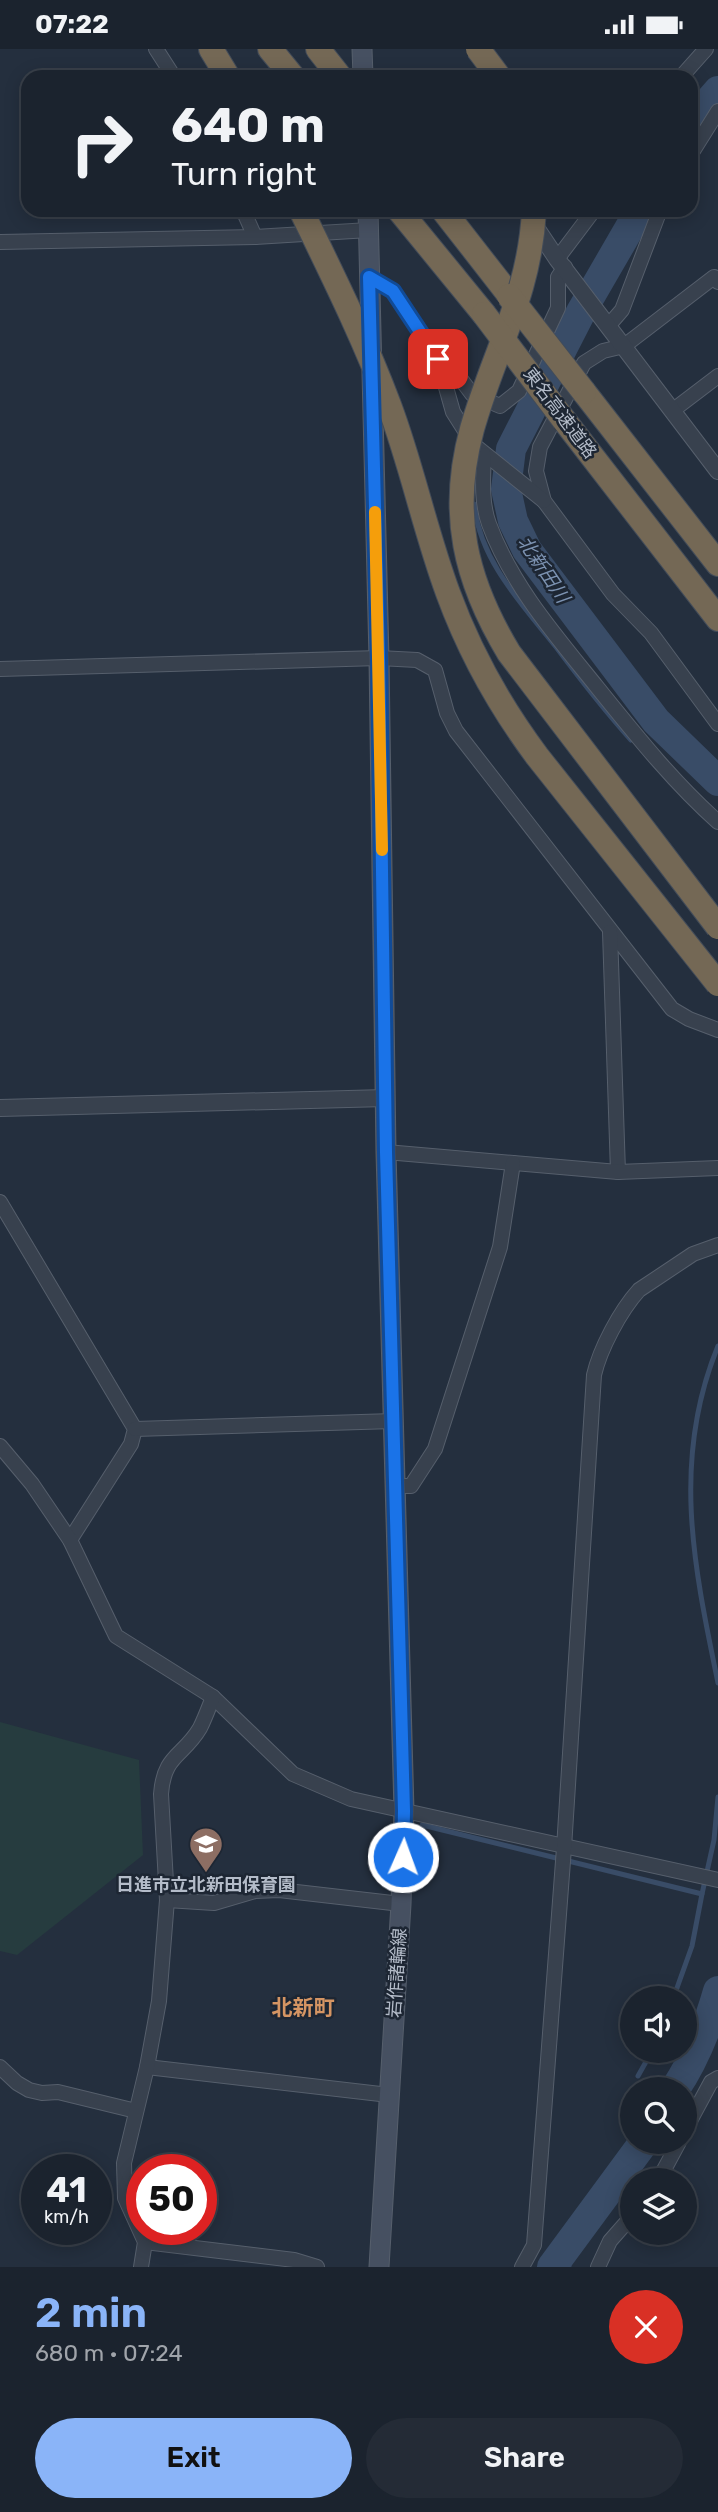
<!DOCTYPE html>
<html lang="en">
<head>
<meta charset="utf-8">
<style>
  body { margin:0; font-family:Rubik,"Noto Sans JP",sans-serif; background:#242b36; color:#f1f3f6; height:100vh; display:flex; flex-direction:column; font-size:26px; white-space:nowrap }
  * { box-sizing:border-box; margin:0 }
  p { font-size:23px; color:#a0a4aa }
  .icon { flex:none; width:38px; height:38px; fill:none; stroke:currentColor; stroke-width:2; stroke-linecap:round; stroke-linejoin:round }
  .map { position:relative; height:2218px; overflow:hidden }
  .details { display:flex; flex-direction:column; background:#1b232e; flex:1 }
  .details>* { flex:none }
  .hud { position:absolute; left:21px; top:21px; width:677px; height:147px; border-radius:21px; box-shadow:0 4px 18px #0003,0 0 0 2px #39404a; background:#1b232e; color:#f1f3f6; overflow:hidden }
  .fabs { position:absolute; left:620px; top:1937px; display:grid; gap:14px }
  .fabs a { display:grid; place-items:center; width:77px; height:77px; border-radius:50%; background:#1b232e; box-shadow:0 4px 18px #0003,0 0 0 2px #39404a; font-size:35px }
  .speed { position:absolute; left:21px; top:2105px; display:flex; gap:14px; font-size:35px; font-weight:700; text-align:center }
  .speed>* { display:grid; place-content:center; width:91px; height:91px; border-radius:50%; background:#1b232e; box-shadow:0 4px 18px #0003,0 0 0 2px #39404a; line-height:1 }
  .speed small { font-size:18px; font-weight:400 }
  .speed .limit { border:10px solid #d22; background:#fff; color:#111 }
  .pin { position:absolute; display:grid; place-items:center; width:60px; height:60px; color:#fff; margin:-30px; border-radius:14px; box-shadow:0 4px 10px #0006 }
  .me { position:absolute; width:77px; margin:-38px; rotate:2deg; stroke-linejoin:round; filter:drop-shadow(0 0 5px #0008) }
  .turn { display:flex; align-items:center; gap:24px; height:147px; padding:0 35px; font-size:32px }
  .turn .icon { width:91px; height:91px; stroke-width:2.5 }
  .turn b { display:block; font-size:49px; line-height:60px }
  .round { display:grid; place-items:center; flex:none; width:74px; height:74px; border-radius:37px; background:#242b36 }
  .overview { display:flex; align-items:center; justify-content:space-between; height:119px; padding:0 35px }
  h1 { font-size:42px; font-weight:600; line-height:52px; color:#8ab4f8 }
  .primary-button { display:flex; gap:14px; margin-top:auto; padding:14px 35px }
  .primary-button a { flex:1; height:80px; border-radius:42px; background:#8ab4f8; color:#111; font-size:28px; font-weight:600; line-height:80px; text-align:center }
  .primary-button a+a { background:#242b36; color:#f1f3f6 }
  .status { display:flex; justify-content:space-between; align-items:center; height:49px; padding:0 35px; background:#1b232e; direction:ltr }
  .status svg { height:19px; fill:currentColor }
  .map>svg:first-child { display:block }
</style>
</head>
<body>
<div class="status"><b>07:22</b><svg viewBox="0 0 49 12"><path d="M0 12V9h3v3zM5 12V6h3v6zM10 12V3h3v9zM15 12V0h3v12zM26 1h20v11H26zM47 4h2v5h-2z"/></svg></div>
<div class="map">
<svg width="718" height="2218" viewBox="0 0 718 2218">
  <rect width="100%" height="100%" fill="#242f3e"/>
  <polygon fill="#263c3f" points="0,1673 139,1711 143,1806 17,1906 0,1902"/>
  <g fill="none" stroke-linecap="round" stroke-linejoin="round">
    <g stroke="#394c67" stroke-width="5">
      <path d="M474,455c6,57 48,100 82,143 24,32 48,63 75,93"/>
      <path d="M718,1297c-47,114 -24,221 0,337"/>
      <polyline points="422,1776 702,1845 714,1791 718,1748"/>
      <polyline points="673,1950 692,1897 702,1845"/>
      <polyline points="712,1962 718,1972"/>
      <polyline points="638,2027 652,2002"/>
      <polyline points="565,2202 569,2218"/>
    </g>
    <g stroke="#394c67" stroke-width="30">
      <polyline points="691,73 718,42"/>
      <polyline points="640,161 581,263 511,400 506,440 513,472 527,501 656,672 718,732"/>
      <path d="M675,2040c20,-30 33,-63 43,-98"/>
      <polyline points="552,2218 644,2093"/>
    </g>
    <g stroke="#565f6c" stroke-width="16">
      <g id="minor">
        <polyline points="156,0 174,28"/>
        <polyline points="681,28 706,0"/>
        <polyline points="691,105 718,62"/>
        <polyline points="243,161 255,188"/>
        <polyline points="0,193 255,188 369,181"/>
        <polyline points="557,210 594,161"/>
        <polyline points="369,228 393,242 438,310 454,321 472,345 500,357 519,342 558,259 558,228 565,218"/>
        <polyline points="718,233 714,228 624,297 603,302 584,314 540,398 536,422 544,452 613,545 651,584 718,675"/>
        <polyline points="609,276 622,261 660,161"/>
        <polyline points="438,310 453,363 474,396 544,452"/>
        <polyline points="672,362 718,327"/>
        <path d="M484,406c-1,23 -3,47 5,69 23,62 67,112 108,163 38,47 76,95 121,135"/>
        <polyline points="0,620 379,609 417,611 435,621 447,664 456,682 672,960 689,970 718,981"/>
        <polyline points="610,883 618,1123"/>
        <polyline points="386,1103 618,1123 718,1119"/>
        <polyline points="0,1153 135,1380 131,1395 70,1491"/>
        <polyline points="135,1380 394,1372"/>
        <polyline points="0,1397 32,1435 70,1491 116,1587 213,1648 293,1725 351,1750 718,1831"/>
        <polyline points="395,1437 411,1437 435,1400 500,1198 513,1114"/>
        <polyline points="167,1851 214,1854 255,1842 279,1841 401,1855"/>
        <polyline points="0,2018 17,2034 29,2041 42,2044 58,2043 136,2062"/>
        <polyline points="147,2018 389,2046"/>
        <polyline points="684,2083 711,2033 718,2029"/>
        <polyline points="658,2132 679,2093"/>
        <polyline points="145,2193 294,2211 317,2218"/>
        <path d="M141,2218l4,-25 -20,-44 -1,-35 23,-96 12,-66 8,-101 -6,-106c3,-40 22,-37 39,-66 5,-10 9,-21 13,-31"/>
        <path d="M522,2218l12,-22 30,-397 30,-473c6,-26 26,-64 45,-85l54,-36 25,-9"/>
        <polyline points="598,2218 610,2192 632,2167"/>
      </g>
    </g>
    <g stroke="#565f6c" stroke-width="18">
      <g id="tertiary">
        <polyline points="533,174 557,210 718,422"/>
        <polyline points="0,1059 386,1049"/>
      </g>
    </g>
    <g stroke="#565f6c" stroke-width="21">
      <g id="secondary">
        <polyline points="362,0 363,27"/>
        <polyline points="368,161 379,609 386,1103 404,1762 401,1855 379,2218"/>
      </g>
    </g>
    <g stroke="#434c59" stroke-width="26">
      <g id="motorway">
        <polyline points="211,0 228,28"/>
        <polyline points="270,0 293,28"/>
        <polyline points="318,0 340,28"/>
        <polyline points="399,161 484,265"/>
        <polyline points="443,161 507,243"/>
        <polyline points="584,343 718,515"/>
        <polyline points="564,371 718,570"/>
      </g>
    </g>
    <use href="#minor" stroke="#38414e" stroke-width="14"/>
    <use href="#tertiary" stroke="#38414e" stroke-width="16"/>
    <use href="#secondary" stroke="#465061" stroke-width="19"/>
    <use href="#motorway" stroke="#746855" stroke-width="24"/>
    <g stroke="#434c59" stroke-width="26" stroke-linecap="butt">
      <g id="motorway-bridge">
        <polyline points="478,0 499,28"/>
        <path d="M301,161c31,64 63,128 88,195 23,61 36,126 59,188 22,60 51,112 89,163l181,228"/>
        <path d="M534,161c-4,85 -40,141 -62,219 -23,84 -7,151 37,224l209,274"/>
        <polyline points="509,247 584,343"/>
        <polyline points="484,265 564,371"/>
      </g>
    </g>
    <use href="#motorway-bridge" stroke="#746855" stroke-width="24"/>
  </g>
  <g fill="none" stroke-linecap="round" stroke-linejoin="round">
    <g stroke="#114b97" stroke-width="18">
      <polyline id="route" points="403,1808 404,1762 386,1103 379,610 369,228 393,242 438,310"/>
    </g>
    <use href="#route" stroke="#1a73e8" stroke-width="12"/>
    <polyline stroke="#f59e0b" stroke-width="12" points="375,463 382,801"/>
  </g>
  <defs>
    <g id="school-pin" transform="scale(1.75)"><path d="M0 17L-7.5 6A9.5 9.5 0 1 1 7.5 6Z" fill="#8d6e63" stroke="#1d2633"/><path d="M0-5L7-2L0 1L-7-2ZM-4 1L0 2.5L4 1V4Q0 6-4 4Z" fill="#fff"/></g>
  </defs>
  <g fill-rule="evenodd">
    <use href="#school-pin" x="206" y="1795"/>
  </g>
  <g text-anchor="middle" stroke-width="5" stroke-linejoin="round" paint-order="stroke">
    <g font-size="18" fill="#b4bcc9" stroke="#1d2633">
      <text transform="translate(560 364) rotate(53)" y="6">東名高速道路</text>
      <text transform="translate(397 1924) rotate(-86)" y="6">岩作諸輪線</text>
    </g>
    <g font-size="18" font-weight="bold" fill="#b4bcc9" stroke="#1d2633">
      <text x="206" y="1842">日進市立北新田保育園</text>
    </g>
    <g font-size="19" font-style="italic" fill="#7c92b1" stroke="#1d2633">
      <text transform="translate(544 520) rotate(56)" y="7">北新田川</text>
    </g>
    <g font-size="21" font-weight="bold" fill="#d59563" stroke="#1d2633">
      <text x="303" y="1966">北新町</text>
    </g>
  </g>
</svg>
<div class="fabs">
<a><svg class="icon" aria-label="sound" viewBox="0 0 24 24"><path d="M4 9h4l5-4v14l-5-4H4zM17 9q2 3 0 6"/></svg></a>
<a><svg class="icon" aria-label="search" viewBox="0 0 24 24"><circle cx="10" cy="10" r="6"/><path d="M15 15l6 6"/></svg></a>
<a><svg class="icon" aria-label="layers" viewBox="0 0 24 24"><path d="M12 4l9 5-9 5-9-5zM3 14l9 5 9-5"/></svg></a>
</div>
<div class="speed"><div>41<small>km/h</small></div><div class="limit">50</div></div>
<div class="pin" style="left:438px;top:310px;background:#d93025"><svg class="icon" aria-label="arrive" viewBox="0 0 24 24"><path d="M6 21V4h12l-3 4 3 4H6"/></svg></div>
<svg class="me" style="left:403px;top:1808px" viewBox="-20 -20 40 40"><circle r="17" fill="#1a73e8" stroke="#fff" stroke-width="3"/><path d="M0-11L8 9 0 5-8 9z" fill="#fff"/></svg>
<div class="hud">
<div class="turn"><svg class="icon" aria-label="right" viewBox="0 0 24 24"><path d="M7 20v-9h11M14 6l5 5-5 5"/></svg><div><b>640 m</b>Turn right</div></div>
</div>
</div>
<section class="details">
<div class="overview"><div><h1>2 min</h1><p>680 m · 07:24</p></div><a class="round" style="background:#d93025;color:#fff"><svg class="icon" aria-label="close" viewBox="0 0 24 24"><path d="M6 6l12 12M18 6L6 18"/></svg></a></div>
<div class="primary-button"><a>Exit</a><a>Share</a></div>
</section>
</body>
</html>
